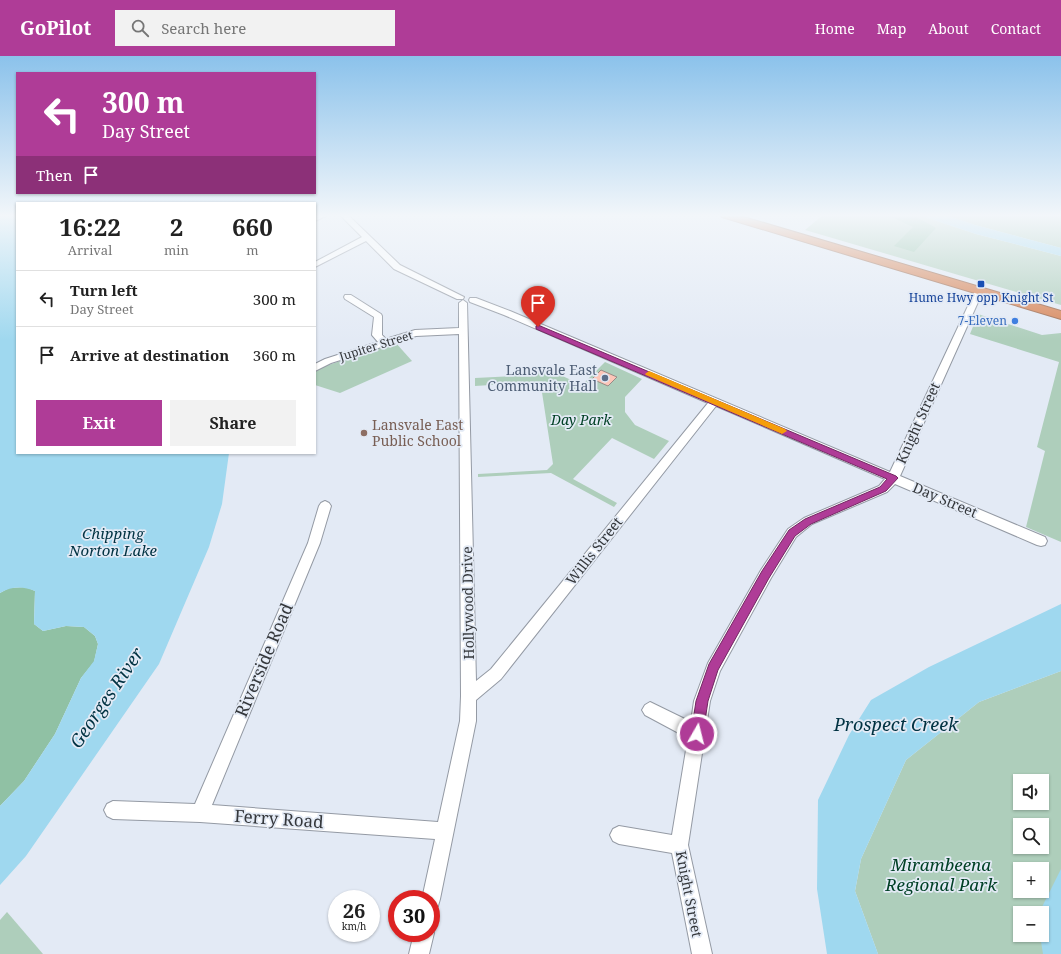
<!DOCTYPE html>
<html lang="en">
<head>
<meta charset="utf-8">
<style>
  body { margin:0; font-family:"Noto Serif",serif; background:#f2f2f2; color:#222; height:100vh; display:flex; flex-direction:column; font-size:15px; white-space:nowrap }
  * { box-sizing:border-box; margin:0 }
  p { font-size:13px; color:#767676 }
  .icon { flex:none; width:22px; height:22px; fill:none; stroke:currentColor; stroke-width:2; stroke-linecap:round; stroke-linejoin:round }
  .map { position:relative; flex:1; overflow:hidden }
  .panel { position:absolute; left:16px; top:146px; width:300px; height:252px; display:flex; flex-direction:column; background:#fff; border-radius:0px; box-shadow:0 1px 3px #0004 }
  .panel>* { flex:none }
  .banner { position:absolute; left:16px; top:16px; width:300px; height:122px; border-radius:0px; box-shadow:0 1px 3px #0004; background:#af3c97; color:#fff; overflow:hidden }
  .tools { position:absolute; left:1013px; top:718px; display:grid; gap:8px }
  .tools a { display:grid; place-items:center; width:36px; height:36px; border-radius:0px; background:#fff; box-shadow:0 1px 3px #0004; font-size:20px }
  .speed { position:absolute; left:328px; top:834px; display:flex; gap:8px; font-size:20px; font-weight:700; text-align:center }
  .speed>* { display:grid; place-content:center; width:52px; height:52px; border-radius:50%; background:#fff; box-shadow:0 1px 3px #0004; line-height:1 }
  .speed small { font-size:10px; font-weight:400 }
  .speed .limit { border:6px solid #d22; background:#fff; color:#111 }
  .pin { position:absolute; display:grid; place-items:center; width:34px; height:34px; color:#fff; margin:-41px -17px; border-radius:50% 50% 50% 0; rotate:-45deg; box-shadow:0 0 4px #0007 }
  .pin .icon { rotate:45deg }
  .me { position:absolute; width:44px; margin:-22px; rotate:8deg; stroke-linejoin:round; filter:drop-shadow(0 0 3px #0008) }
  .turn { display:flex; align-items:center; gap:14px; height:84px; padding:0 20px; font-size:18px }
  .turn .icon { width:52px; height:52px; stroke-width:2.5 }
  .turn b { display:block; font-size:28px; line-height:34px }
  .then { display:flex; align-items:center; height:38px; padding:0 20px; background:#0003; gap:8px; font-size:15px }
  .eta { display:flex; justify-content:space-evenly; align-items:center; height:68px; text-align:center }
  .eta b { font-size:24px; font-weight:700; line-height:28px }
  .action { display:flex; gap:8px; margin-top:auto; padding:8px 20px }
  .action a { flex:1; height:46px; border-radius:0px; background:#af3c97; color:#fff; font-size:16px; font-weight:700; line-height:46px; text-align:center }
  .action a+a { background:#f2f2f2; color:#222 }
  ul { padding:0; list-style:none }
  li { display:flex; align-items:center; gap:12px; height:56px; padding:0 20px; border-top:1px solid #e0e0e0 }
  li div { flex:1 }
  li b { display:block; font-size:15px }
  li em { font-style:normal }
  header { display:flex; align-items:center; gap:24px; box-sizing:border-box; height:56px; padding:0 20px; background:#af3c97; color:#fff }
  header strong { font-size:19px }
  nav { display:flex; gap:22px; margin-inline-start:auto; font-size:14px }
  .search { width:280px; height:36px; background:#f2f2f2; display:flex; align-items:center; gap:10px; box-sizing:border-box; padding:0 14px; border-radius:0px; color:#767676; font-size:15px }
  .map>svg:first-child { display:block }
</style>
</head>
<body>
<header>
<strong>GoPilot</strong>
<div class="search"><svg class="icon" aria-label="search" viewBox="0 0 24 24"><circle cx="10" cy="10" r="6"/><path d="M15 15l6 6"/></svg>Search here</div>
<nav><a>Home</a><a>Map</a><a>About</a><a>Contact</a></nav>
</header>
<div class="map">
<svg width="1061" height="898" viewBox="0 0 1061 898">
  <rect width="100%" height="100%" fill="#e3eaf5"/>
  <g fill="#aecebb" fill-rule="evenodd">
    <polygon points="823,159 919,159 976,178 1061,200 1061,249 805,174"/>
    <polygon points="945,159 1061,159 1061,192 975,169"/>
    <polygon points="978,258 1042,279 1061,277 1061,486 1026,471 1045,395 1037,391 1059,306 970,278"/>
    <polygon points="395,286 412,305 340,337 315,329 315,316 323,311"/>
    <polygon points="605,306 642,323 625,341 625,356 635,369 669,385 654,403 612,382 573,423 617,447 614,451 551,417 478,421 478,418 547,414 553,408 541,330 534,326 475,330 475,322 533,319 543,311 582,329"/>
    <path d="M1061,615v283h-183l-23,-63 6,-32 45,-99 73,-58zM1020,725h22v22h-22zM1020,769h22v22h-22zM1020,813h22v22h-22zM1020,857h22v22h-22z"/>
    <polygon points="7,856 43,898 0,898 0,864"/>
  </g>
  <g fill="#90c1a4">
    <polygon points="887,159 913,159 936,172 914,196 894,190 913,171"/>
    <polygon points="26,531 35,535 34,568 43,575 66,570 84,571 95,580 98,588 94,606 81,622 55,678 24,725 0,750 0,537 9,532"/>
  </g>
  <g fill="#9fd8ef">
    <path d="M0,159l17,2v236h212l-7,51 -13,43 -50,117 -133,192 -26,29v-79l24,-25 31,-47 26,-56 13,-17 4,-17 -3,-8 -11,-9 -18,-1 -23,5 -9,-7 1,-33c-12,-5 -23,-5 -35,2z"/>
    <polygon points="919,159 945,159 975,169 1061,192 1061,200 976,178"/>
    <polygon points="1061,548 1061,615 979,646 906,704 861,803 855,835 878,898 827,898 817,833 818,744 849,679 871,644 929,611"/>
    <polygon points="1061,813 1061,898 1043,898 1040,879 1042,879 1042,857 1039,857"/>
  </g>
  <polygon fill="#fdc6b8" stroke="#978b87" points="601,314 617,321 608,330 592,323"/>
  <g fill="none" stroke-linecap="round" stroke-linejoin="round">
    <g stroke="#949aa4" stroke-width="2">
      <g id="minor">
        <polygon points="318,159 328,159 315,165 315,160"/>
        <polygon points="340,159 348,159 400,209 464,241 463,243 457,243 394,213 366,185 315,211 315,206 362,181"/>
        <polygon points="979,232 983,235 900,420 1045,481 1047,485 1045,489 1041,490 1037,489 895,428 887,436 812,468 796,481 771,522 720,615 710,645 688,789 712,898 692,898 672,797 619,788 613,785 610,779 613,773 619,770 672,779 688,682 645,659 642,654 645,649 650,646 691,666 694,645 708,607 761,514 788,473 804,462 879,430 885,423 716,350 501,623 476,644 476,665 440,843 438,850 431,852 431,843 422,843 435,783 200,766 113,763 107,760 104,754 107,748 113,745 195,748 308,487 319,450 321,447 325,445 329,447 331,450 320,487 212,749 438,766 460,665 461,640 459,278 416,280 331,307 315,315 315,308 325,303 378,286 372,279 374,261 345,243 344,241 345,239 351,239 381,258 382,260 382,279 386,283 415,274 459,272 459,247 463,244 467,247 476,625 491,613 708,347 504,259 470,246 469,244 470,242 476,242 510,255 890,416 975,235"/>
        <polygon points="431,871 434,877 429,898 409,898 414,877 431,877"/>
      </g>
    </g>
    <g stroke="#9e694c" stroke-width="2">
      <polygon id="highway" points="721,159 737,159 1061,255 1061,263 722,161"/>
    </g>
    <use href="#minor" fill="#fff" fill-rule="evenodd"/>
    <use href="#highway" fill="#d78355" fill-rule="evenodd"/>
  </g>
  <linearGradient id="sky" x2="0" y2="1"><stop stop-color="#8bc2eb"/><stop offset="0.56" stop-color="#f2f6fa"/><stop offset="1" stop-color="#f2f6fa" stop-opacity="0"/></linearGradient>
  <rect width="1061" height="285" fill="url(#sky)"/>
  <polygon fill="#af3c97" stroke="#722762" points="538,269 896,420 898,422 886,435 811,468 795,480 769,522 718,614 708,645 703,678 701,683 697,684 693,683 691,678 696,645 709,608 762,515 789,474 805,463 880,431 887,423 536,273 536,270"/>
  <polygon fill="#f59e0b" points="649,315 785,373 787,375 782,378 780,377 646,319 645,318"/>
  <rect fill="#1a4fb4" stroke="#e3eaf5" stroke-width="1.5" x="977" y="224" width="8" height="8" rx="2"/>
  <circle fill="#3f7fe0" stroke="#e3eaf5" stroke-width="1.5" cx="1015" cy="265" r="4"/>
  <circle fill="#5c6f8a" stroke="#e3eaf5" stroke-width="1.5" cx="605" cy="322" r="4"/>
  <circle fill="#8d6e63" stroke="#e3eaf5" stroke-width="1.5" cx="364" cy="377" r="4"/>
  <g text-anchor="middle" stroke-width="3.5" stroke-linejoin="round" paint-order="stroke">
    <g font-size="12" fill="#164399" stroke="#e3eaf5">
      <text x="981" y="246">Hume Hwy opp Knight St</text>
    </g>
    <g font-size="12" fill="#366cbe" stroke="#e3eaf5" text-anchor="end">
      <text x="1007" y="269">7-Eleven</text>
    </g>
    <g font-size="12" fill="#35383c" stroke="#e3eaf5">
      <text transform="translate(376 290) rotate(-17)" y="4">Jupiter Street</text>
    </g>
    <g font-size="14" fill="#4e5e75" stroke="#e3eaf5" text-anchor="end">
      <text x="597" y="319">Lansvale East<tspan x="597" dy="16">Community Hall</tspan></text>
    </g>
    <g font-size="14" font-style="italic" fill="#004025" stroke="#e3eaf5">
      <text x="581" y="369">Day Park</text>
    </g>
    <g font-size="14" fill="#35383c" stroke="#e3eaf5">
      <text transform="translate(918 367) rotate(-66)" y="5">Knight Street</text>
      <text transform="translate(945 444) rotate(23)" y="5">Day Street</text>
      <text transform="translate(594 495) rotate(-52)" y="5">Willis Street</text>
      <text transform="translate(468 547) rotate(-91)" y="5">Hollywood Drive</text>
      <text transform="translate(689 838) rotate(79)" y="5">Knight Street</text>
    </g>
    <g font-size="14" fill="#785e54" stroke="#e3eaf5" text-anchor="start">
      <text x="372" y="374">Lansvale East<tspan x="372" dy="16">Public School</tspan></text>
    </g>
    <g font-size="15" font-style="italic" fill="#003242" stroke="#e3eaf5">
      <text x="113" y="483">Chipping<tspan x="113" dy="17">Norton Lake</tspan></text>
    </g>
    <g font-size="17" fill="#35383c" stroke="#e3eaf5">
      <text transform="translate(264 604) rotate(-67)" y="6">Riverside Road</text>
      <text transform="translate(279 763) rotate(4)" y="6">Ferry Road</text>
    </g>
    <g font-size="17" font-style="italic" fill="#004025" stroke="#e3eaf5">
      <text x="941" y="815">Mirambeena<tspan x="941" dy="20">Regional Park</tspan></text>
    </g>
    <g font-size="18" font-style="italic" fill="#003242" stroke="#e3eaf5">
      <text transform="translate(107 642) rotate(-56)" y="6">Georges River</text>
      <text x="896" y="675">Prospect Creek</text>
    </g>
  </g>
</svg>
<div class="tools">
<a><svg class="icon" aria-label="sound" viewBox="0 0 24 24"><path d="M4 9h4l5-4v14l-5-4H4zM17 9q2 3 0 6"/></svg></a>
<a><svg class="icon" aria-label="search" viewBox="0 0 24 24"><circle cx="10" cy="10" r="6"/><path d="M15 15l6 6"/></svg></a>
<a>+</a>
<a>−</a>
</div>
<div class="speed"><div>26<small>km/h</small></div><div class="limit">30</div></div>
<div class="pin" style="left:538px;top:271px;background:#d93025"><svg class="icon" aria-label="arrive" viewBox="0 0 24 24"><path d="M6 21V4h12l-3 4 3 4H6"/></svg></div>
<svg class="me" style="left:697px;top:678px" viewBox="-20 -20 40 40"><circle r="17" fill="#af3c97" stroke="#fff" stroke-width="3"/><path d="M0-11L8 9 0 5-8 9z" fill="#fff"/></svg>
<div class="banner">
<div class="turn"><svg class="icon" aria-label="left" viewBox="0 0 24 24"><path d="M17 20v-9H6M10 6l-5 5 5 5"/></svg><div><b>300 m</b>Day Street</div></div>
<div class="then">Then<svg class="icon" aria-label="arrive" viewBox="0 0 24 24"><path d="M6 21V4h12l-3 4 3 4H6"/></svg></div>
</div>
<section class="panel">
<div class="eta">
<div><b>16:22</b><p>Arrival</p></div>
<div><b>2</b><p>min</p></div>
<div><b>660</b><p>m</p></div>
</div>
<ul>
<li><svg class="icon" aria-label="left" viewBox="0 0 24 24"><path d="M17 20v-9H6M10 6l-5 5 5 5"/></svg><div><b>Turn left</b><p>Day Street</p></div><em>300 m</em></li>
<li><svg class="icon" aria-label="arrive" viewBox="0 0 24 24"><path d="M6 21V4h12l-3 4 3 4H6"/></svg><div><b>Arrive at destination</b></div><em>360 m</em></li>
</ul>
<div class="action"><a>Exit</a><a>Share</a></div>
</section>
</div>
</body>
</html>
